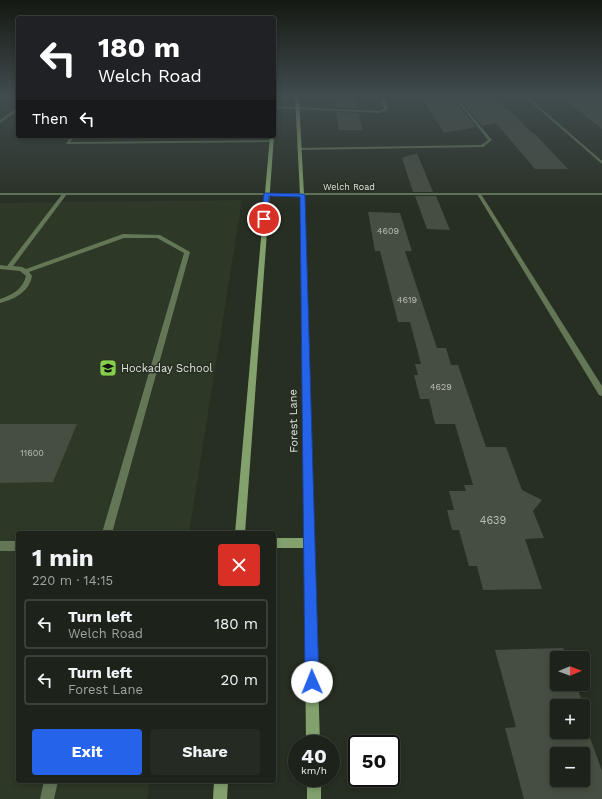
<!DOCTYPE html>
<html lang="en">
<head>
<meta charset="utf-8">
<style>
  body { margin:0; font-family:"Work Sans",sans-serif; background:#252a23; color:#f1f3f6; height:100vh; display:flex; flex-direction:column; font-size:15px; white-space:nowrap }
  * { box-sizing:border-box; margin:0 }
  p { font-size:13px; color:#a0a4a2 }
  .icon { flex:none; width:22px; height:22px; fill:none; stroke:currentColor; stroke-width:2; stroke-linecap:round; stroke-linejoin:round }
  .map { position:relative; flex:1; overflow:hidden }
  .panel { position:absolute; left:16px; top:531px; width:260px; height:252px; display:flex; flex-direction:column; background:#1d221a; border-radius:4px; box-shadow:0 2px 6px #0003,0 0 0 1px #3b3f39 }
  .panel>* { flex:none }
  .top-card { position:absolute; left:16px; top:16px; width:260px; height:122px; border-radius:4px; box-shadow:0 2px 6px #0003,0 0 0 1px #3b3f39; background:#202124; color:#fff; overflow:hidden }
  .needle { width:26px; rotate:89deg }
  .controls { position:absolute; left:550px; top:651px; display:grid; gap:8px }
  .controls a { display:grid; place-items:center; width:40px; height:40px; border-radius:4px; background:#1d221a; box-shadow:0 2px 6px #0003,0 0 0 1px #3b3f39; font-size:20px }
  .speed { position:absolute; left:288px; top:735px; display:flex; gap:8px; font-size:20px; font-weight:700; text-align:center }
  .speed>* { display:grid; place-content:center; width:52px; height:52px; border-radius:50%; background:#1d221a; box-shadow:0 2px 6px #0003,0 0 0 1px #3b3f39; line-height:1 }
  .speed small { font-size:10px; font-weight:400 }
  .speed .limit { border:2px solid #111; border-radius:6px; background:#fff; color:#111 }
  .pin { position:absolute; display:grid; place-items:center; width:34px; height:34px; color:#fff; margin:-17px; border:2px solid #fff; border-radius:50%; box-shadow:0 1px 4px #0007 }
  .me { position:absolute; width:44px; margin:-22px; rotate:359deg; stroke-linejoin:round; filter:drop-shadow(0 0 3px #0008) }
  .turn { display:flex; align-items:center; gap:14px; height:84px; padding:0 16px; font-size:18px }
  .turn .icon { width:52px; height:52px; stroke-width:2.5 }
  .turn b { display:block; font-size:28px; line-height:34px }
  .then { display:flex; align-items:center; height:38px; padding:0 16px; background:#0003; gap:8px; font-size:15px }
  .round { display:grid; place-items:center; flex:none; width:42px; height:42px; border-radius:4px; background:#252a23 }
  .summary { display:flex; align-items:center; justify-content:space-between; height:68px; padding:0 16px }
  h1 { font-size:24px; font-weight:700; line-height:30px }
  .action { display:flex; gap:8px; margin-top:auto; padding:8px 16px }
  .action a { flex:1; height:46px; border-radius:4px; background:#2563eb; color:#fff; font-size:16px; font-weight:700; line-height:46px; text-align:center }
  .action a+a { background:#252a23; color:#f1f3f6 }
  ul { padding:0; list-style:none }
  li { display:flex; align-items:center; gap:12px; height:50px; margin:0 8px 6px; padding:0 8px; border:2px solid #3b3f39; border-radius:4px }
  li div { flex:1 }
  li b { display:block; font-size:15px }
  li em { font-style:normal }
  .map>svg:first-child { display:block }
</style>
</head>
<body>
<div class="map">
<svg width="602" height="799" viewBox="0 0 602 799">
  <rect width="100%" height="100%" fill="#272e22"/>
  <polygon fill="#2d3827" points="242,200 189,533 18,533 18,781 150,781 147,799 0,799 0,203"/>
  <g fill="#464e41" fill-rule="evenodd">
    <polygon points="332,97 353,97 357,108 335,107"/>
    <polygon points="561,97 602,97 602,129"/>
    <polygon points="423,100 454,100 476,127 444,133"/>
    <polygon points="460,100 499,100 506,109 509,109 532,133 534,133 568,169 535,169 496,123 482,126"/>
    <polygon points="336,112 358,113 363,130 339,130"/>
    <polygon points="417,153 433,192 413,192 402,158"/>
    <polygon points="415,196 436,196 450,230 427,229"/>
    <polygon points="368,212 400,213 412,251 405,251 437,348 446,348 451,365 458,365 486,447 506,447 522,490 542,500 533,511 544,538 525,539 542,589 483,590 477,566 469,566 459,530 452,530 447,510 454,510 449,491 466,491 464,485 473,485 455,424 435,424 429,399 420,399 414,375 418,375 415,364 421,364 410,322 398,322 380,251 375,251"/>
    <polygon points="0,424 77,424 53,482 0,483"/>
    <path d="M563,648l4,10h-10v26h19l5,14h-5l3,8h-22v26h26v-14l19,53v28h-78l-19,-71 11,-1 -21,-77zM557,754h26v26h-26z"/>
  </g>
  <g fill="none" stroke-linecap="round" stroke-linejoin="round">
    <g fill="#637757" fill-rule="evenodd">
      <polygon points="454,97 456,97 492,140 483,147 299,150 297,149 299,148 481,145 488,140"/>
      <polygon points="71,136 75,136 70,142 271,140 273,141 271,142 66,144"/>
      <path d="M63,193l4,1 -54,72 9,1 4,2 97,-35 37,1 30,17 -78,281h-10l82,-280 -27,-15h-33l-95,34 3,4c-3,16 -17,23 -32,27v-4c12,-4 23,-10 26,-23l-6,-5 -20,-2v-4l7,1z"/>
      <polygon points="477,193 481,194 602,386 602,396 599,395 477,194"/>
      <rect x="0" y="541" width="18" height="10"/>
      <polygon points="44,781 58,781 54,799 40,799"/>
    </g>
    <g fill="#637757" fill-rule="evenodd">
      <polygon points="380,97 384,97 388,109 380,113 274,108 274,106 379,111 384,109"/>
      <polygon points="525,97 528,97 602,161 602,164"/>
      <polygon points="18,107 18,110 0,123 0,120"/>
    </g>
    <rect fill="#637757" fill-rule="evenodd" x="0" y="193" width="602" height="2"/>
    <g fill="#82a16d" fill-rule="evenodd">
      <polygon points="274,97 276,97 276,104 274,105"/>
      <polygon points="295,97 299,97 304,195 320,744 306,744 304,548 274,548 274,538 304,538 300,195"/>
      <polygon points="270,136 274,136 245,533 235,533"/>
      <rect x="307" y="778" width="14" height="21"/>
      <polygon points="214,781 228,781 227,799 213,799"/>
    </g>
  </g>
  <linearGradient id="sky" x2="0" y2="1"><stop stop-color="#151913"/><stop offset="0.46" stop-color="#414c4f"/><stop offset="1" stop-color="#414c4f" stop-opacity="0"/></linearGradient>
  <rect width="602" height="209" fill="url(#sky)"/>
  <polygon fill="#2563eb" stroke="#184099" points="264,193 302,194 305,195 319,682 317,687 312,689 307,687 305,682 300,197 269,196 267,219 264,221 261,219"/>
  <defs>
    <g id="school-square" transform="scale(0.9)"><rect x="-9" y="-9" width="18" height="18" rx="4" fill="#86cf4b" stroke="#272e22"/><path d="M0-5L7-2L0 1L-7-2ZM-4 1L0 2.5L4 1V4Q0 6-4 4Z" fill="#111"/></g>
  </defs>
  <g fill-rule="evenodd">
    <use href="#school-square" x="108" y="368"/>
  </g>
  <g text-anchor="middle" stroke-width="3" stroke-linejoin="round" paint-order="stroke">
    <g font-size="9" fill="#e0e5dd" stroke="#272e22">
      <text x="349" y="190">Welch Road</text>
    </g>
    <g font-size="9" fill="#babfb6">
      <text x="388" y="234">4609</text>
      <text x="407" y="303">4619</text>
      <text x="441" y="390">4629</text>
      <text x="32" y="456">11600</text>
    </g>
    <g font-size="11" fill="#e0e5dd" stroke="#272e22" text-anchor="start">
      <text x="121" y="372">Hockaday School</text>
    </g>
    <g font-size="11" fill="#e0e5dd" stroke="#272e22">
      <text transform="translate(293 421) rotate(-91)" y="4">Forest Lane</text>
    </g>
    <g font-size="11" fill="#babfb6">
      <text x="493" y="524">4639</text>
    </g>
  </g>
</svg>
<div class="controls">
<a><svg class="needle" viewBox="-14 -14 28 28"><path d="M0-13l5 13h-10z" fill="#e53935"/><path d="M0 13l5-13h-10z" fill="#a0a4a2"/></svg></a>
<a>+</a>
<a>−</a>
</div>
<div class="speed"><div>40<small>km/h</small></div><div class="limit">50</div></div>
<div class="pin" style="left:264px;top:219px;background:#d93025"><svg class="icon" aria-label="arrive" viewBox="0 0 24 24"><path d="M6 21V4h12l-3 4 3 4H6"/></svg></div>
<svg class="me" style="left:312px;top:682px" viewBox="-20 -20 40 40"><circle r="19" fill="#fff"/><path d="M0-13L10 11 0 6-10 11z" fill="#2563eb"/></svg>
<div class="top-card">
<div class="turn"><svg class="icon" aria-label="left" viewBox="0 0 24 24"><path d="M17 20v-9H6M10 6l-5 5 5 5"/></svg><div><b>180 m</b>Welch Road</div></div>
<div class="then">Then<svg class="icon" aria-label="left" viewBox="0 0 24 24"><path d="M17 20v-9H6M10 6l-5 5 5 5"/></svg></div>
</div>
<section class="panel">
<div class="summary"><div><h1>1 min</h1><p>220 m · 14:15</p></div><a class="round" style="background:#d93025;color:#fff"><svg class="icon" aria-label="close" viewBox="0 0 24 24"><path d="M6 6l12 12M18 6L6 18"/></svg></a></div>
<ul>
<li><svg class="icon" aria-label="left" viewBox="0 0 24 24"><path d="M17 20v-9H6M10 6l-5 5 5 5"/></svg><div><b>Turn left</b><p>Welch Road</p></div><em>180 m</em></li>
<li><svg class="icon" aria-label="left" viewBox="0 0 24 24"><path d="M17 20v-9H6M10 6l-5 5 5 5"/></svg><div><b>Turn left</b><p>Forest Lane</p></div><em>20 m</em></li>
</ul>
<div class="action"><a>Exit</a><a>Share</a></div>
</section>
</div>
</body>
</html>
